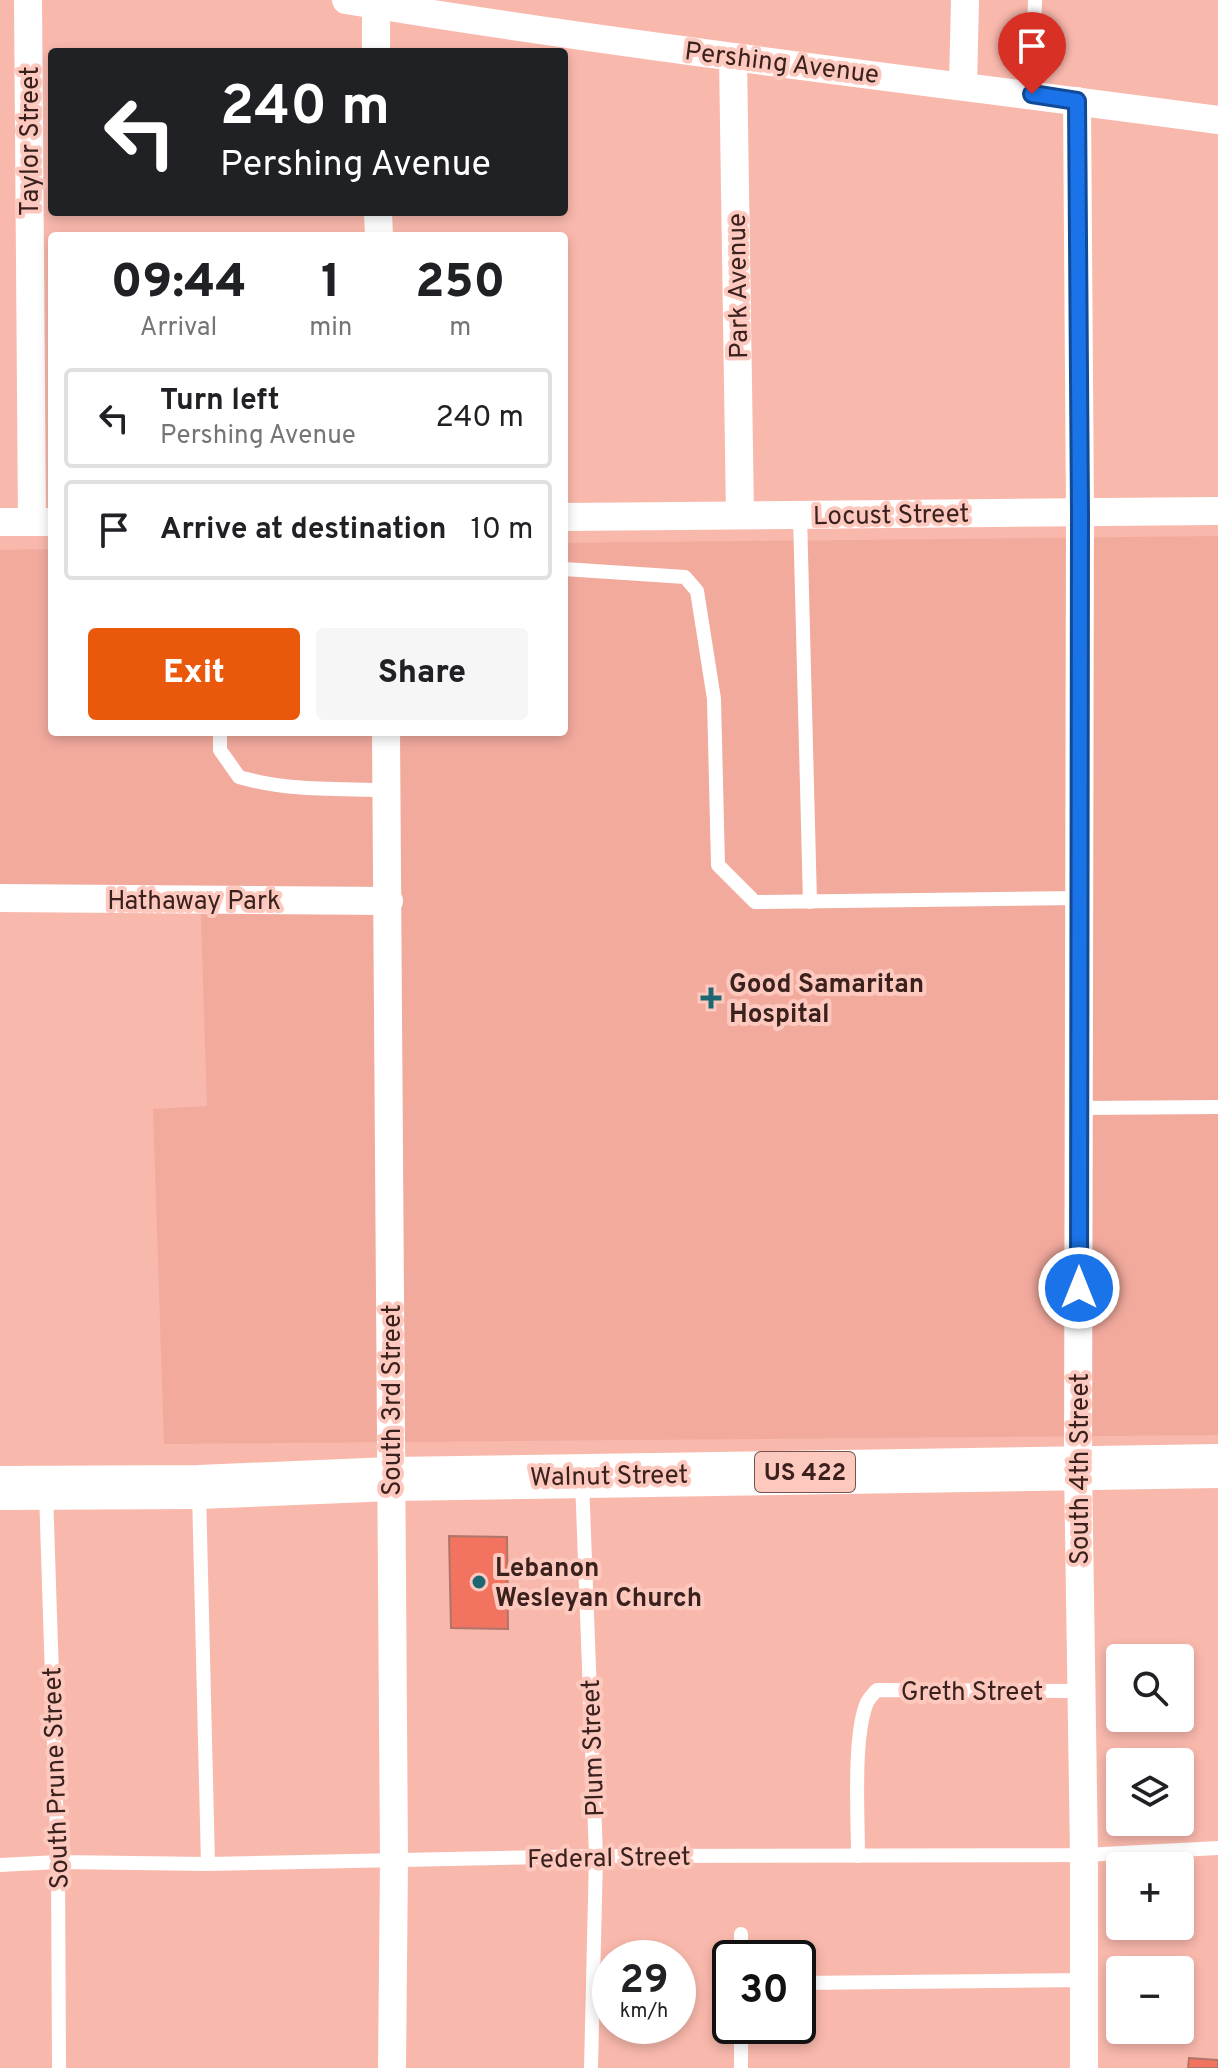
<!DOCTYPE html>
<html lang="en">
<head>
<meta charset="utf-8">
<style>
  body { margin:0; font-family:Overpass,sans-serif; background:#f6f6f6; color:#202124; height:100vh; display:flex; flex-direction:column; font-size:30px; white-space:nowrap }
  * { box-sizing:border-box; margin:0 }
  p { font-size:26px; color:#757577 }
  .icon { flex:none; width:44px; height:44px; fill:none; stroke:currentColor; stroke-width:2; stroke-linecap:round; stroke-linejoin:round }
  .map { position:relative; flex:1; overflow:hidden }
  .details { position:absolute; left:48px; top:232px; width:520px; height:504px; display:flex; flex-direction:column; background:#fff; border-radius:8px; box-shadow:0 4px 12px #0003 }
  .details>* { flex:none }
  .hud { position:absolute; left:48px; top:48px; width:520px; height:168px; border-radius:8px; box-shadow:0 4px 12px #0003; background:#202124; color:#fff; overflow:hidden }
  .controls { position:absolute; left:1106px; top:1644px; display:grid; gap:16px }
  .controls a { display:grid; place-items:center; width:88px; height:88px; border-radius:8px; background:#fff; box-shadow:0 4px 12px #0003; font-size:40px }
  .speed { position:absolute; left:592px; top:1940px; display:flex; gap:16px; font-size:40px; font-weight:700; text-align:center }
  .speed>* { display:grid; place-content:center; width:104px; height:104px; border-radius:50%; background:#fff; box-shadow:0 4px 12px #0003; line-height:1 }
  .speed small { font-size:20px; font-weight:400 }
  .speed .limit { border:4px solid #111; border-radius:12px; background:#fff; color:#111 }
  .pin { position:absolute; display:grid; place-items:center; width:68px; height:68px; color:#fff; margin:-82px -34px; border-radius:50% 50% 50% 0; rotate:-45deg; box-shadow:0 0 8px #0007 }
  .pin .icon { rotate:45deg }
  .me { position:absolute; width:88px; margin:-44px; rotate:0deg; stroke-linejoin:round; filter:drop-shadow(0 0 6px #0008) }
  .turn { display:flex; align-items:center; gap:28px; height:168px; padding:0 40px; font-size:36px }
  .turn .icon { width:104px; height:104px; stroke-width:2.5 }
  .turn b { display:block; font-size:56px; line-height:68px }
  .eta { display:flex; justify-content:space-evenly; align-items:center; height:136px; text-align:center }
  .eta b { font-size:48px; font-weight:800; line-height:56px }
  .primary-button { display:flex; gap:16px; margin-top:auto; padding:16px 40px }
  .primary-button a { flex:1; height:92px; border-radius:8px; background:#ea580c; color:#fff; font-size:32px; font-weight:800; line-height:92px; text-align:center }
  .primary-button a+a { background:#f6f6f6; color:#202124 }
  ul { padding:0; list-style:none }
  li { display:flex; align-items:center; gap:24px; height:100px; margin:0 16px 12px; padding:0 24px; border:4px solid #e0e0e0; border-radius:8px }
  li div { flex:1 }
  li b { display:block; font-size:30px }
  li em { font-style:normal }
  .map>svg:first-child { display:block }
</style>
</head>
<body>
<div class="map">
<svg width="1218" height="2068" viewBox="0 0 1218 2068">
  <rect width="100%" height="100%" fill="#f9b8ac"/>
  <polygon fill="#f2aa9d" points="1218,536 1218,1435 164,1444 153,1109 207,1106 200,890 0,886 0,550 52,549 52,732 564,732 564,543"/>
  <g fill="#f2735f" stroke="#b0756a" stroke-width="2">
    <polygon points="449,1536 507,1537 508,1629 451,1628"/>
    <polygon points="1189,2058 1218,2060 1218,2068 1188,2068"/>
  </g>
  <g fill="none" stroke-linecap="round" stroke-linejoin="round">
    <g stroke="#fff" stroke-width="14">
      <polyline points="1032,94 1035,0"/>
      <polyline points="800,515 810,902"/>
      <polyline points="564,569 685,577 697,591 714,699 718,865 755,902 1079,898"/>
      <path d="M220,732v18l19,27c48,14 99,12 148,13"/>
      <polyline points="1080,1108 1218,1107"/>
      <polyline points="582,1480 596,1856 591,2068"/>
      <polyline points="199,1491 208,1864"/>
      <polyline points="46,1492 58,1862 59,2068"/>
      <path d="M858,1856c0,-39 -5,-116 8,-151 2,-6 6,-10 11,-15l205,1"/>
      <polyline points="0,1865 58,1862 208,1864 596,1856 1084,1855 1218,1848"/>
      <polyline points="741,1934 741,1958"/>
      <polyline points="798,1983 1085,1980"/>
      <polyline points="741,2026 741,2068"/>
    </g>
    <g stroke="#fff" stroke-width="28">
      <polyline points="28,0 32,522"/>
      <path d="M346,0c289,48 581,81 872,120"/>
      <polyline points="376,0 376,52"/>
      <polyline points="733,57 740,515"/>
      <polyline points="963,86 965,0"/>
      <polyline points="1077,101 1080,512 1078,1467 1084,1855 1084,2068"/>
      <polyline points="378,212 379,236"/>
      <polyline points="564,517 1218,511"/>
      <polyline points="0,522 52,522"/>
      <polyline points="386,732 394,1861 392,2068"/>
      <polyline points="0,898 389,901"/>
    </g>
    <polyline stroke="#fff" stroke-width="44" points="0,1488 199,1487 391,1479 1218,1466"/>
  </g>
  <g fill="none" stroke-linecap="round" stroke-linejoin="round">
    <g stroke="#114b97" stroke-width="20">
      <polyline id="route" points="1032,94 1077,101 1080,512 1079,1288"/>
    </g>
    <use href="#route" stroke="#1a73e8" stroke-width="14"/>
  </g>
  <g fill="#1d6672" stroke="#fdc9bf" stroke-width="3">
    <path d="M707 986h8v8h8v8h-8v8h-8v-8h-8v-8h8z"/>
    <circle cx="479" cy="1582" r="8"/>
  </g>
  <g text-anchor="middle" stroke-width="8" stroke-linejoin="round" paint-order="stroke">
    <rect fill="#fdc9bf" stroke="#74534e" stroke-width="2" x="755" y="1452" width="100" height="40" rx="6"/>
    <g font-size="24" font-weight="bold" fill="#3a211d">
      <text x="805" y="1480">US 422</text>
    </g>
    <g font-size="26" fill="#3a211d" stroke="#fdc9bf">
      <text transform="translate(782 62) rotate(7)" y="9">Pershing Avenue</text>
      <text transform="translate(29 141) rotate(-90)" y="9">Taylor Street</text>
      <text transform="translate(737 286) rotate(-91)" y="9">Park Avenue</text>
      <text transform="translate(891 514) rotate(-1)" y="9">Locust Street</text>
      <text x="194" y="909">Hathaway Park</text>
      <text transform="translate(391 1400) rotate(-90)" y="9">South 3rd Street</text>
      <text transform="translate(1079 1469) rotate(-90)" y="9">South 4th Street</text>
      <text transform="translate(609 1475) rotate(-1)" y="9">Walnut Street</text>
      <text x="972" y="1700">Greth Street</text>
      <text transform="translate(592 1748) rotate(-92)" y="9">Plum Street</text>
      <text transform="translate(55 1778) rotate(-92)" y="9">South Prune Street</text>
      <text transform="translate(609 1857) rotate(-1)" y="9">Federal Street</text>
    </g>
    <g font-size="26" font-weight="bold" fill="#3a211d" stroke="#fdc9bf" text-anchor="start">
      <text x="729" y="992">Good Samaritan<tspan x="729" dy="30">Hospital</tspan></text>
      <text x="495" y="1576">Lebanon<tspan x="495" dy="30">Wesleyan Church</tspan></text>
    </g>
  </g>
</svg>
<div class="controls">
<a><svg class="icon" aria-label="search" viewBox="0 0 24 24"><circle cx="10" cy="10" r="6"/><path d="M15 15l6 6"/></svg></a>
<a><svg class="icon" aria-label="layers" viewBox="0 0 24 24"><path d="M12 4l9 5-9 5-9-5zM3 14l9 5 9-5"/></svg></a>
<a>+</a>
<a>−</a>
</div>
<div class="speed"><div>29<small>km/h</small></div><div class="limit">30</div></div>
<div class="pin" style="left:1032px;top:94px;background:#d93025"><svg class="icon" aria-label="arrive" viewBox="0 0 24 24"><path d="M6 21V4h12l-3 4 3 4H6"/></svg></div>
<svg class="me" style="left:1079px;top:1288px" viewBox="-20 -20 40 40"><circle r="17" fill="#1a73e8" stroke="#fff" stroke-width="3"/><path d="M0-11L8 9 0 5-8 9z" fill="#fff"/></svg>
<div class="hud">
<div class="turn"><svg class="icon" aria-label="left" viewBox="0 0 24 24"><path d="M17 20v-9H6M10 6l-5 5 5 5"/></svg><div><b>240 m</b>Pershing Avenue</div></div>
</div>
<section class="details">
<div class="eta">
<div><b>09:44</b><p>Arrival</p></div>
<div><b>1</b><p>min</p></div>
<div><b>250</b><p>m</p></div>
</div>
<ul>
<li><svg class="icon" aria-label="left" viewBox="0 0 24 24"><path d="M17 20v-9H6M10 6l-5 5 5 5"/></svg><div><b>Turn left</b><p>Pershing Avenue</p></div><em>240 m</em></li>
<li><svg class="icon" aria-label="arrive" viewBox="0 0 24 24"><path d="M6 21V4h12l-3 4 3 4H6"/></svg><div><b>Arrive at destination</b></div><em>10 m</em></li>
</ul>
<div class="primary-button"><a>Exit</a><a>Share</a></div>
</section>
</div>
</body>
</html>
